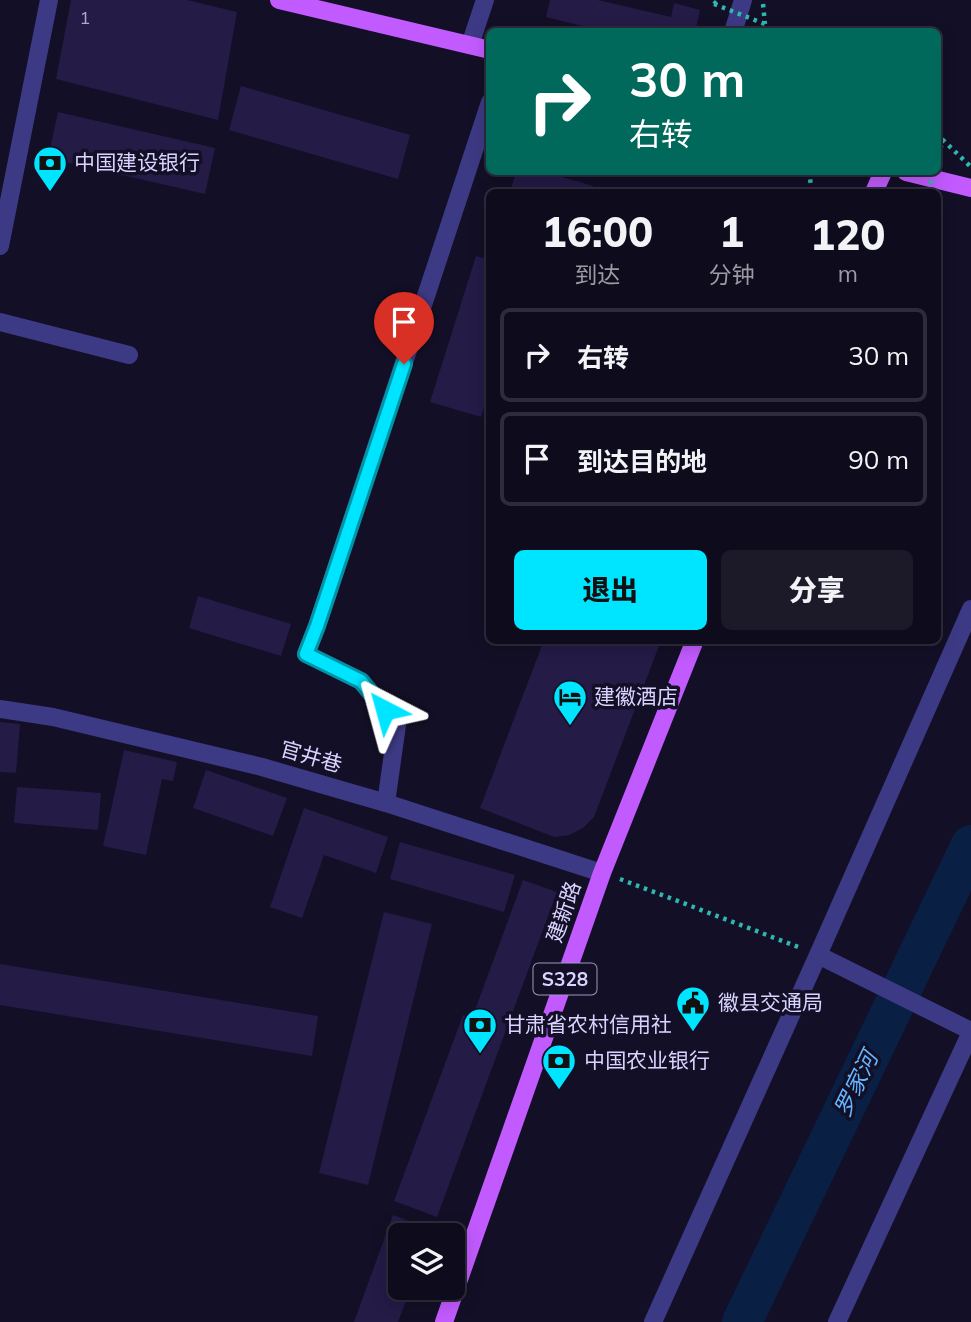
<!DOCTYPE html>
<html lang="zh">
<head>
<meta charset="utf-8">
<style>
  body { margin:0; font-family:Mulish,"Noto Sans SC",sans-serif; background:#1c1929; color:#f1f3f6; height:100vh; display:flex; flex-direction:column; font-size:26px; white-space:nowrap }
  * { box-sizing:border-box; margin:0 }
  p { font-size:23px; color:#9b9ba3 }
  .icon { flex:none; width:38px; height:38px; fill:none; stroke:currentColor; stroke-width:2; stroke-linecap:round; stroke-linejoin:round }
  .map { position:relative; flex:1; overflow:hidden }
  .sheet { position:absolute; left:486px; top:189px; width:455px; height:455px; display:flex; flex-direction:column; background:#0e0b1c; border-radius:10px; box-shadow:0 4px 18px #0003,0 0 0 2px #2e2b3b }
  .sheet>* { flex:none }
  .top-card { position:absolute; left:486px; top:28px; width:455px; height:147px; border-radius:10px; box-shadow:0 4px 18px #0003,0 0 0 2px #2e2b3b; background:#00695c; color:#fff; overflow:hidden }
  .fabs { position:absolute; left:388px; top:1223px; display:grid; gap:14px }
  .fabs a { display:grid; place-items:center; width:77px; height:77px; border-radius:10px; background:#0e0b1c; box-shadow:0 4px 18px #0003,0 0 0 2px #2e2b3b; font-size:35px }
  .pin { position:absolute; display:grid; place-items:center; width:60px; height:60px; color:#fff; margin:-72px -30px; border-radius:50% 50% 50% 0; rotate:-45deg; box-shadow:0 0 7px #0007 }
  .pin .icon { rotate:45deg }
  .me { position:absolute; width:77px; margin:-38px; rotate:321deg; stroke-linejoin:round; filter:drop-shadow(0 0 5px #0008) }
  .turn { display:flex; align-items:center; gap:24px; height:147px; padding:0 28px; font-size:32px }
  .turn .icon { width:91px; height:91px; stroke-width:2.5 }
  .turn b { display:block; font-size:49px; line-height:60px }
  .eta { display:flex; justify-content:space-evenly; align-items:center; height:119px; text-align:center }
  .eta b { font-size:42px; font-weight:800; line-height:49px }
  .action { display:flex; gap:14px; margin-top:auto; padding:14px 28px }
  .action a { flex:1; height:80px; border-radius:10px; background:#00e5ff; color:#111; font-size:28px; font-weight:800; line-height:80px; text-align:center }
  .action a+a { background:#1c1929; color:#f1f3f6 }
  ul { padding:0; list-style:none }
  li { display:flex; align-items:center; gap:21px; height:94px; margin:0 14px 10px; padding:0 14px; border:4px solid #2e2b3b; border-radius:10px }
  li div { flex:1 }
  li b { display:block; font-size:26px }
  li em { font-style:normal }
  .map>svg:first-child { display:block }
</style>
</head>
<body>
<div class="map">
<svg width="971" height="1322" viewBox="0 0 971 1322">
  <rect width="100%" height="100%" fill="#130f26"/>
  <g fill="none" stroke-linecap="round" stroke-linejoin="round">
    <polyline stroke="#0a1f44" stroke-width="40" points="742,1322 971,845"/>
  </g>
  <g fill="#241b47">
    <polygon points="71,0 187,0 237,12 218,120 56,79"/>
    <polygon points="550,0 598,0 671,17 674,3 700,10 695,32 606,32 546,17"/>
    <polygon points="241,86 410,135 398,179 229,130"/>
    <polygon points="58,112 215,148 205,194 48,158"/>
    <polygon points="516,172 545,172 593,186 591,192 510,192"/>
    <polygon points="476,256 490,260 490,388 481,417 430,402"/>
    <polygon points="198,596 291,624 281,656 189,628"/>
    <polygon points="544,640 645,640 659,646 594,817 583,828 569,835 554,837 480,808"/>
    <polygon points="0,722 20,724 16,773 0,772"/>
    <polygon points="124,750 177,762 173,781 162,779 146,855 103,846"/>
    <polygon points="206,770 287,798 273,836 193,808"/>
    <polygon points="17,787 101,793 98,830 14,823"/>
    <polygon points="304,808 388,837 376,873 324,855 302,918 270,907"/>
    <polygon points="400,842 515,875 504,912 390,879"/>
    <polygon points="523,880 557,892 437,1217 394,1201 463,1015 472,1018"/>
    <polygon points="384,912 432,924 368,1185 319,1173"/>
    <polygon points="0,964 318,1016 312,1056 0,1005"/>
    <polygon points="393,1215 432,1230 430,1236 401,1236 401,1288 411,1288 398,1322 354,1322"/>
  </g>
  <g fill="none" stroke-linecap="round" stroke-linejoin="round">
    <g stroke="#2fb8b0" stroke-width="4.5" stroke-dasharray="3.5 5" stroke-linecap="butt">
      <polyline points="714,4 718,0"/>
      <polyline points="763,4 765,24"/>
      <polyline points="938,157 943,140 970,166"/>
      <polyline points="806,172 810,179 812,192"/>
      <polyline points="620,879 801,948"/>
    </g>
    <g stroke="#3d3a85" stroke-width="18">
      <polyline points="733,32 743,0"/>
      <polyline points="470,45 485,0"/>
      <polyline points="0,246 49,0"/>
      <polyline points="0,322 129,355"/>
      <polyline points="0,709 53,717 262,767 386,803 602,873"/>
      <polyline points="386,803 397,725 361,681 306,654 317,626 490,102"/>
      <polyline points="818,955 971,1031"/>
      <polyline points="653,1322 818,955 971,609"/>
      <polyline points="837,1322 971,1032"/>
    </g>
    <g stroke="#c25bff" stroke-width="18">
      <polyline points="279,0 490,50"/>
      <polyline points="906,172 971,188"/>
      <polyline points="874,192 883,172"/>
      <polyline points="444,1322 602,873 695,640"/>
    </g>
    <g stroke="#2fb8b0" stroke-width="4.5" stroke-dasharray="3.5 5" stroke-linecap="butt">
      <polyline points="714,4 765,24 765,32"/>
      <polyline points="928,192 934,172"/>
    </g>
  </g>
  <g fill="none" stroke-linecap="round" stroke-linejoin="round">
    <g stroke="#0095a6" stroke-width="18">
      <polyline id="route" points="385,710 361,681 306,654 317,626 404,364"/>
    </g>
    <use href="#route" stroke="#00e5ff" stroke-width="12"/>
  </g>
  <defs>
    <g id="bank-pin" transform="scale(1.75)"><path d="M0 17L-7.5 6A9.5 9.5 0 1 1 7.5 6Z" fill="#00e5ff" stroke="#130f26"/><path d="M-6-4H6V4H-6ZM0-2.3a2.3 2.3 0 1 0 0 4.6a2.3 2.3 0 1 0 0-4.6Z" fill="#111"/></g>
    <g id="hotel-pin" transform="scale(1.75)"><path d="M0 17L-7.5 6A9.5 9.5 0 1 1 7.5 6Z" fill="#00e5ff" stroke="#130f26"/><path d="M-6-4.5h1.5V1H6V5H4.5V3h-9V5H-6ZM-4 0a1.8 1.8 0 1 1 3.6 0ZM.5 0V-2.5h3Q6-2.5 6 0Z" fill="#111"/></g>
    <g id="civic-pin" transform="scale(1.75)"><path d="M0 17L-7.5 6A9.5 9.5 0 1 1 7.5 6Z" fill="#00e5ff" stroke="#130f26"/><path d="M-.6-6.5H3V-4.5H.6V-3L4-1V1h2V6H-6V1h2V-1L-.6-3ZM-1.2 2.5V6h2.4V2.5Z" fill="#111"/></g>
  </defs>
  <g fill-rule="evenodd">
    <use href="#bank-pin" x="50" y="163"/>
    <use href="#hotel-pin" x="570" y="697"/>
    <use href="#civic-pin" x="693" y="1003"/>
    <use href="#bank-pin" x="480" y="1025"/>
    <use href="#bank-pin" x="559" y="1061"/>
  </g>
  <g text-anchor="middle" stroke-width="7" stroke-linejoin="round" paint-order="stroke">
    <g font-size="18" fill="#aca6d1">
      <text x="85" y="24">1</text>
    </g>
    <rect fill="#130f26" stroke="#9e99be" stroke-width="2" x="533.5" y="963.5" width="63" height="31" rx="5"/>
    <g font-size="19" font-weight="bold" fill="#d9d4ff">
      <text x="565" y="986">S328</text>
    </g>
    <g font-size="21" fill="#d9d4ff" stroke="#130f26" text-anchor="start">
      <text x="74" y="170">中国建设银行</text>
      <text x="594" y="704">建徽酒店</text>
      <text x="718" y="1010">徽县交通局</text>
      <text x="504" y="1032">甘肃省农村信用社</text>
      <text x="584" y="1068">中国农业银行</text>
    </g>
    <g font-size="21" fill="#d9d4ff" stroke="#130f26">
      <text transform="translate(311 757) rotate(16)" y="7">官井巷</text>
      <text transform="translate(564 912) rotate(-71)" y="7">建新路</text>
    </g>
    <g font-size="23" font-style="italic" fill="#62b6ff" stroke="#130f26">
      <text transform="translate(856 1084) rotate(-64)" y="8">罗家河</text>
    </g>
  </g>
</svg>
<div class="fabs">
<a><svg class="icon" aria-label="layers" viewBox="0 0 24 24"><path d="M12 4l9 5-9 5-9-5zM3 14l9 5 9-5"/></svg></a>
</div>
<div class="pin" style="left:404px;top:364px;background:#d93025"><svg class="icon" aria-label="arrive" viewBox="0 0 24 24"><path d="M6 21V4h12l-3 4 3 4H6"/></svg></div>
<svg class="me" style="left:385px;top:710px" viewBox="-20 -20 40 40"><path d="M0-17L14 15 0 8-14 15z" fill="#00e5ff" stroke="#fff" stroke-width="4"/></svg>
<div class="top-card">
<div class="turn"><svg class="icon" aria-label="right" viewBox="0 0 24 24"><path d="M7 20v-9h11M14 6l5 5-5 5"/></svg><div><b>30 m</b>右转</div></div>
</div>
<section class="sheet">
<div class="eta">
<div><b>16:00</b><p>到达</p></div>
<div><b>1</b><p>分钟</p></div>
<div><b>120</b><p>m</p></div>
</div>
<ul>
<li><svg class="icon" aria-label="right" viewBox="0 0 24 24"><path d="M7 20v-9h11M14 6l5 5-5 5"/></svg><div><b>右转</b></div><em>30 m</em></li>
<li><svg class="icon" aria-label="arrive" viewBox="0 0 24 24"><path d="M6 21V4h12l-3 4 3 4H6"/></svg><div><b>到达目的地</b></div><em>90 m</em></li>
</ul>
<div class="action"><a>退出</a><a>分享</a></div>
</section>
</div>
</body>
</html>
